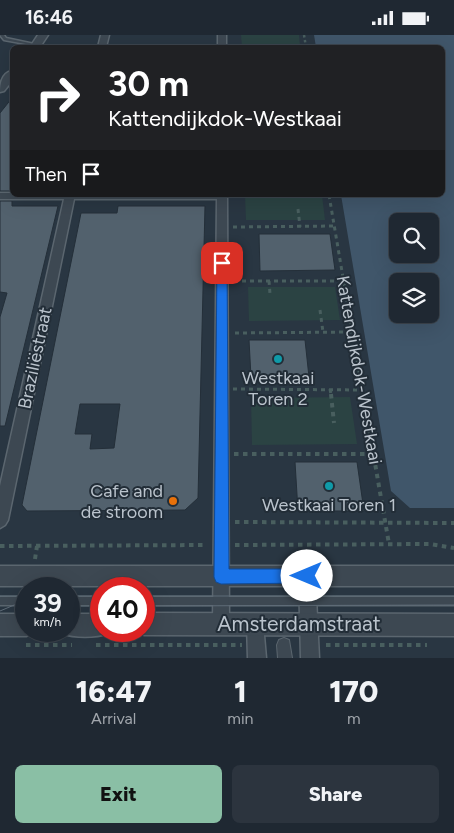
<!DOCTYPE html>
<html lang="en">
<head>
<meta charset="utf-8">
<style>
  body { margin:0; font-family:Figtree,sans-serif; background:#2c343e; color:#f1f3f6; height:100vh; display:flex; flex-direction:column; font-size:19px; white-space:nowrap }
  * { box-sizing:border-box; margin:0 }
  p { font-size:16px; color:#a1a6ac }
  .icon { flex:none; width:28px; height:28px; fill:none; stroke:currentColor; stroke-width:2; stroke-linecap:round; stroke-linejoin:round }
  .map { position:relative; height:623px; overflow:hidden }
  .drawer { display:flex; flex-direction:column; background:#1f2832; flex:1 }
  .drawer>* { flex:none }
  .top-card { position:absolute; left:10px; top:10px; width:435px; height:152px; border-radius:8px; box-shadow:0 5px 20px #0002,0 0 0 1px #3c444d; background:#202124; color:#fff; overflow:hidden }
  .buttons { position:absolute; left:389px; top:178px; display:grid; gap:10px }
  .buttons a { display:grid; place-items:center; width:50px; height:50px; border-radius:8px; background:#1f2832; box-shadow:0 5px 20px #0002,0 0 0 1px #3c444d; font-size:25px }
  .speed { position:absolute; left:15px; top:542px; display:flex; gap:10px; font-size:25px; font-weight:700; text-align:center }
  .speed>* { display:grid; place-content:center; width:65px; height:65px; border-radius:50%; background:#1f2832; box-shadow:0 5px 20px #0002,0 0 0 1px #3c444d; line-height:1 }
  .speed small { font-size:12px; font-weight:400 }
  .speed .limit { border:8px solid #d22; background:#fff; color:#111 }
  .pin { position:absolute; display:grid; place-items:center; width:42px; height:42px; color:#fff; margin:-21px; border-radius:10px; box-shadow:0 2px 8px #0006 }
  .me { position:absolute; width:55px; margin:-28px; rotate:270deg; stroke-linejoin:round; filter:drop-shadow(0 0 4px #0008) }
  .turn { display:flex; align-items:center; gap:18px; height:105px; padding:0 15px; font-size:22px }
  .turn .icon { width:65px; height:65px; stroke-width:2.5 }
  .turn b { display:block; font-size:35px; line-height:42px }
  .then { display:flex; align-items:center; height:48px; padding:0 15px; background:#0003; gap:10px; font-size:19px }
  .eta { display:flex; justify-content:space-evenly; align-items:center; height:85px; text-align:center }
  .eta b { font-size:30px; font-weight:800; line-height:35px }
  .action { display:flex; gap:10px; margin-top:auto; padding:10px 15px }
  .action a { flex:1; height:58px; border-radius:8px; background:#8abfa5; color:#111; font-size:20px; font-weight:800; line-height:58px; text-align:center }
  .action a+a { background:#2c343e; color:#f1f3f6 }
  .status { display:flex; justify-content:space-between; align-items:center; height:35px; padding:0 25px; background:#1f2832; direction:ltr }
  .status svg { height:14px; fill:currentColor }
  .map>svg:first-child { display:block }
</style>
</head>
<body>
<div class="status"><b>16:46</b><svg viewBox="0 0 49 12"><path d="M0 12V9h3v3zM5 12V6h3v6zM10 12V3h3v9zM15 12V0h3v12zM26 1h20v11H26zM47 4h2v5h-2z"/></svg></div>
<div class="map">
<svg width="454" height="623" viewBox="0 0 454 623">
  <rect width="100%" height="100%" fill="#293642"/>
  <g fill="#2b4343">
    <polygon points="241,0 299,0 300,12 242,12"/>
    <polygon points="245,160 322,160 325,185 246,185"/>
    <polygon points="248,252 335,252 340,285 249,286"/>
    <polygon points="350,362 357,409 252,410 251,363"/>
  </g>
  <path fill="#40566a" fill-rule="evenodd" d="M314,0h140v473h-44l-19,-17 -50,-296h101v-148h-126zM398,186h32v33h-32zM398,246h32v33h-32z"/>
  <g fill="#52616d" stroke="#242f39" fill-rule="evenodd">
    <polygon points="12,63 12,156 0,156 0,78"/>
    <polygon points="0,166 12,166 12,171 58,171 5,391 0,391 0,282 7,258 0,257"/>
    <path d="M118,171h87l-7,292 -13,12 -158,1 -5,-6 59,-292h36zM80,369h40l-6,44 -24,1 2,-15h-17z"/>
    <polygon points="259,199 330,199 335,235 260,236"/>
    <polygon points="249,305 305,305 309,342 251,342"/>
    <polygon points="295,427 357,427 364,476 298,476"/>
  </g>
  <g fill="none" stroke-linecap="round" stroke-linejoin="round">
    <g stroke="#5b666f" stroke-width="3">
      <g id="service">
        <polygon points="0,0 4,0 6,3 39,10 37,11 4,5"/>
        <rect x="0" y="562" width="26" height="8"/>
        <rect x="69" y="562" width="32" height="8"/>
        <rect x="144" y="562" width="310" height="8"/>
      </g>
    </g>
    <g stroke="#5b666f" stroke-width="2">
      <polygon id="pedestrian" points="284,603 289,605 292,623 278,623 277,610 279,605"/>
    </g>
    <g stroke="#5b666f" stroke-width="3">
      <g id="minor">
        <polygon points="101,0 109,0 106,12 98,12"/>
        <rect x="218" y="0" width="8" height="12"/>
        <polygon points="0,158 12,158 12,160 227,160 229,589 227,595 221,597 215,595 213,589 217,164 74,164 8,485 5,490 0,493 0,451 64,164 0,164"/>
        <polygon points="307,533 313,535 315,541 319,623 301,623 299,541 301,535"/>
        <polygon points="255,581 261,583 263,589 266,623 248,623 247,589 249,583"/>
      </g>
    </g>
    <g stroke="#5b666f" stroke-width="3">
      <g id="tertiary">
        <polygon points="38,0 48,0 40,12 30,12"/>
        <path d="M12,36v10l-8,10 -4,1c0,-9 2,-19 12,-21z"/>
        <rect x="0" y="531" width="454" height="20"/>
        <polygon points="144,578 454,579 454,601 144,600 136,596 144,596"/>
        <polygon points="0,579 26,579 26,596 34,598 26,601 0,601"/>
        <path d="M69,579h32v17l8,2c-14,5 -34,5 -48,0l8,-2z"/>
      </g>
    </g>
    <polyline stroke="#495f5f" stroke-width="2.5" stroke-dasharray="2.5 2.5" stroke-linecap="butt" points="304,0 306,12"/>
    <g stroke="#495f5f" stroke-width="3" stroke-dasharray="4 4" stroke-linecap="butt">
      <polyline points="329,160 363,360"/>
      <polyline points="298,174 300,192"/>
      <polyline points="233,192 334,191"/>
      <polyline points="234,246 344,246"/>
      <polyline points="269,246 270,259"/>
      <polyline points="320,275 323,297"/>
      <polyline points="235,298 353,297"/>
      <polyline points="233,354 362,355"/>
      <polyline points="330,354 331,360"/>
    </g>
    <g stroke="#495f5f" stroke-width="4" stroke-dasharray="4.5 4.5" stroke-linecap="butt">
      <polyline points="331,359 334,388"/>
      <polyline points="363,359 389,509"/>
      <polyline points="234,419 373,419"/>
      <polyline points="235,487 454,488"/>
      <polyline points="235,510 430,509 454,513"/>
      <polyline points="0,511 206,510"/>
      <polyline points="35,524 37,511"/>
      <polyline points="26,610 72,610"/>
      <polyline points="96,610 242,610"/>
      <polyline points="326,610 427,610"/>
    </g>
    <use href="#service" fill="#3d4852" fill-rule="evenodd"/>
    <use href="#pedestrian" fill="#3d4852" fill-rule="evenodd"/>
    <use href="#minor" fill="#3d4852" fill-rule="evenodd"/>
    <use href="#tertiary" fill="#3d4852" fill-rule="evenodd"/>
    <g stroke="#5f6c78" stroke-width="1">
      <polyline points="0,561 26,561"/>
      <polyline points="69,561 101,561"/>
      <polyline points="144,561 454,561"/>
      <polyline points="69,571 101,571"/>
      <polyline points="144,571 454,570"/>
      <polyline points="0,576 26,565"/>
    </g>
  </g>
  <polygon fill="#1a73e8" stroke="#114b97" points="222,224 227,228 229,534 307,534 312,536 314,541 312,546 307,548 221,549 216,547 214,542 217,228"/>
  <g fill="#0f9aa8" stroke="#222d37" stroke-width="2">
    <circle cx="278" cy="324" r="5"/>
    <circle cx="329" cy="451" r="5"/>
  </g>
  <circle fill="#e8710a" stroke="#222d37" stroke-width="2" cx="173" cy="466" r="5"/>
  <g text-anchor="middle" stroke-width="4" stroke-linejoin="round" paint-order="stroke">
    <g font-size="18" fill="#bac3cc" stroke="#222d37">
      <text transform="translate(35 323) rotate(-78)" y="6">Braziliëstraat</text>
      <text transform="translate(359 335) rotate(80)" y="6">Kattendijkdok-Westkaai</text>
    </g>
    <g font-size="18" fill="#bac3cc" stroke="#222d37">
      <text x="278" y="349">Westkaai<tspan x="278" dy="21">Toren 2</tspan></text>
      <text x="163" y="462" text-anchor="end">Cafe and<tspan x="163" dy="21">de stroom</tspan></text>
      <text x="329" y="476">Westkaai Toren 1</text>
    </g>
    <g font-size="21" fill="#bac3cc" stroke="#222d37">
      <text x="299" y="596">Amsterdamstraat</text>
    </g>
  </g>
</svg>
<div class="buttons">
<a><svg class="icon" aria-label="search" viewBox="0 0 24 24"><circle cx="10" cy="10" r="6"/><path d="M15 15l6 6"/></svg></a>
<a><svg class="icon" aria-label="layers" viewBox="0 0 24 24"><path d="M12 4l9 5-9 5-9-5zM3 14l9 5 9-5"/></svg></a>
</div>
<div class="speed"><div>39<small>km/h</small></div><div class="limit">40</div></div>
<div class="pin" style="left:222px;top:228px;background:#d93025"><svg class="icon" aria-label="arrive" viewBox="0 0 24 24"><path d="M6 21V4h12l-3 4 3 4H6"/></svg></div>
<svg class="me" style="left:307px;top:541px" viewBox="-20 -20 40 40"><circle r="19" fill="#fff"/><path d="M0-13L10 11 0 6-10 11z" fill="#1a73e8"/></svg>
<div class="top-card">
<div class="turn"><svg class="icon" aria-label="right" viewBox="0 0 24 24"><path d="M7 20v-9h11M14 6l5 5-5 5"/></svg><div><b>30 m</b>Kattendijkdok-Westkaai</div></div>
<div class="then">Then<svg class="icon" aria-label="arrive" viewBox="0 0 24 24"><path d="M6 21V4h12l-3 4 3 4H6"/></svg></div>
</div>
</div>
<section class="drawer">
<div class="eta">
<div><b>16:47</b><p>Arrival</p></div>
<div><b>1</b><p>min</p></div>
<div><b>170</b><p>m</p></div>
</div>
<div class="action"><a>Exit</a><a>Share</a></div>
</section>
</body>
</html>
